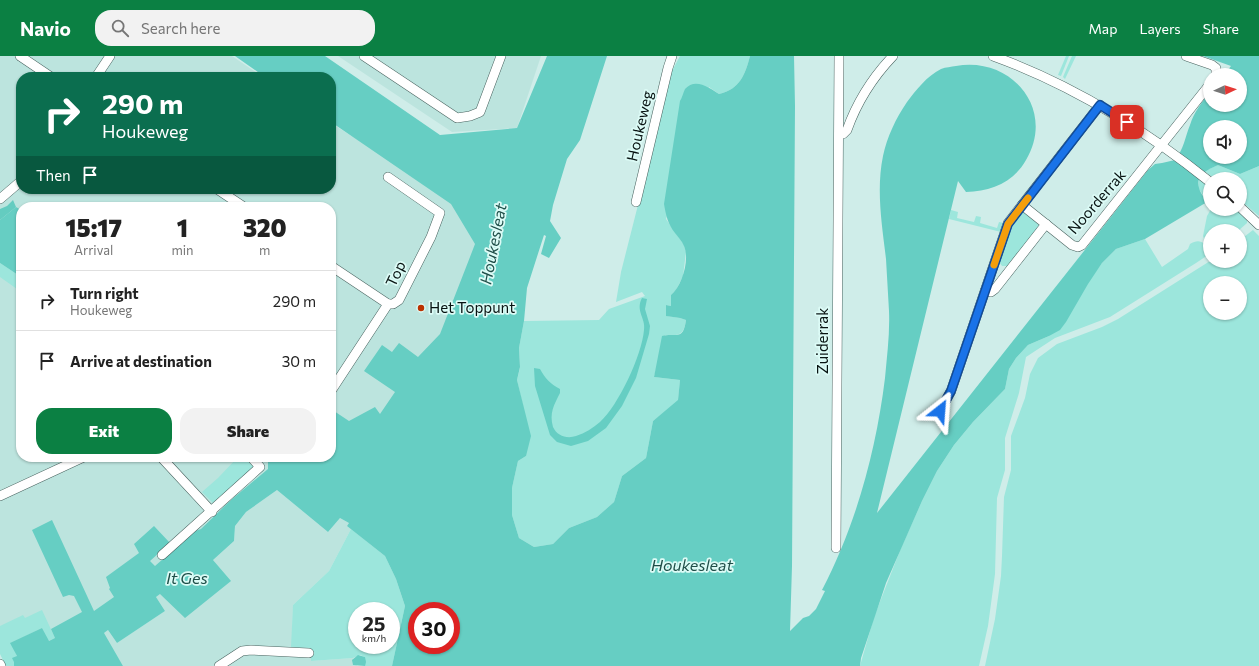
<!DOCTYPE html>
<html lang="en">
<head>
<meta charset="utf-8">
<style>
  body { margin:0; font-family:Commissioner,sans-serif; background:#f2f2f2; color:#222; height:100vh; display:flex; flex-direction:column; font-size:15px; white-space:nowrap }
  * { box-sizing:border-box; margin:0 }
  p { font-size:13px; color:#767676 }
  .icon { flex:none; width:22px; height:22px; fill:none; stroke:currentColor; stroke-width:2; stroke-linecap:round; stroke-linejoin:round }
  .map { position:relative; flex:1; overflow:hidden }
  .sheet { position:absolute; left:16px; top:146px; width:320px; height:260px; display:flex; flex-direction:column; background:#fff; border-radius:16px; box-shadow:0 1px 3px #0004 }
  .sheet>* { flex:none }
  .guide { position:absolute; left:16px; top:16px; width:320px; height:122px; border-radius:16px; box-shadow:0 1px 3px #0004; background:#0b6e4f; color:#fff; overflow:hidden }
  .needle { width:26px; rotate:86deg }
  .buttons { position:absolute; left:1203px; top:12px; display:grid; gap:8px }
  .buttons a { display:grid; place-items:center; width:44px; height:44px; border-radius:50%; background:#fff; box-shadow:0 1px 3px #0004; font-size:20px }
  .speed { position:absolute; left:348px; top:546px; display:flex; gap:8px; font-size:20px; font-weight:700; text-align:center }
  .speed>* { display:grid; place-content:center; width:52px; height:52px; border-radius:50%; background:#fff; box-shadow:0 1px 3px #0004; line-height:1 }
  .speed small { font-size:10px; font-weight:400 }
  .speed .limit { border:6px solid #d22; background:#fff; color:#111 }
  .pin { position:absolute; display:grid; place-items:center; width:34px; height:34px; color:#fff; margin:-17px; border-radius:8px; box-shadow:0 2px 6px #0006 }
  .me { position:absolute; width:44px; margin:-22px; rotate:28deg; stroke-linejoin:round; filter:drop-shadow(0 0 3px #0008) }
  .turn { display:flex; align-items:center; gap:14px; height:84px; padding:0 20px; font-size:18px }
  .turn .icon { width:52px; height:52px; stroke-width:2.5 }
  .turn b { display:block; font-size:28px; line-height:34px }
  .then { display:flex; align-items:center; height:38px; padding:0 20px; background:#0003; gap:8px; font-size:15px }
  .eta { display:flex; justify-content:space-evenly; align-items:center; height:68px; text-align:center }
  .eta b { font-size:24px; font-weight:800; line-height:28px }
  .primary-button { display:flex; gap:8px; margin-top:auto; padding:8px 20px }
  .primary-button a { flex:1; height:46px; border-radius:16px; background:#0b8043; color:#fff; font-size:16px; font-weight:800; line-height:46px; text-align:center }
  .primary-button a+a { background:#f2f2f2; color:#222 }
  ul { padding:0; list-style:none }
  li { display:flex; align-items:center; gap:12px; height:60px; padding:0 20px; border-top:1px solid #e0e0e0 }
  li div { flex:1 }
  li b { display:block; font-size:15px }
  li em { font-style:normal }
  header { display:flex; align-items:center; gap:24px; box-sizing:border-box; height:56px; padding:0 20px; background:#0b8043; color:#fff }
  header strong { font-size:19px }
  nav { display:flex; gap:22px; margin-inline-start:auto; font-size:14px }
  .search { width:280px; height:36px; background:#f2f2f2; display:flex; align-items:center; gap:10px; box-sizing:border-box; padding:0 14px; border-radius:16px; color:#767676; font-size:15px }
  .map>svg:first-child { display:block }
</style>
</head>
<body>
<header>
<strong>Navio</strong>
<div class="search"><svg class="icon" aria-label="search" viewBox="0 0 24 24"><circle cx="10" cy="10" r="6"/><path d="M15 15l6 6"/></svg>Search here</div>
<nav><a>Map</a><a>Layers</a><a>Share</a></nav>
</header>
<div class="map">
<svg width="1259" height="610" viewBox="0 0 1259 610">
  <rect width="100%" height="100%" fill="#cfede9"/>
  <g fill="#bce4de">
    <polygon points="0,0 232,0 263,21 21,21 21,133 331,133 331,67 455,145 481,185 424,366 331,367 331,151 21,151 21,163 0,181"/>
    <polygon points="338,0 541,0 517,72 452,76"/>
    <polygon points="0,211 21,226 21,401 265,401 274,408 147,523 57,586 24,597 2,592 0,588"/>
    <polygon points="277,434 328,476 340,462 349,467 347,470 351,473 329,515 293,549 292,591 312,592 311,605 353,602 357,610 123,610 103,578 108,574 117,587 165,555 156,541 160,538 230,525 213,504 234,485 235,470 246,456"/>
  </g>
  <g fill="#9ce6dc" fill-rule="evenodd">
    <path d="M680,0h70c-5,19 -10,33 -31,38l-10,-7 -43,132 18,26 2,7 -3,24 -7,14 -5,5v11l-5,-1 1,11 13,2 6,2c-2,15 -7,16 -21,15l-11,42 26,3 -2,21 -25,20 -7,37 -24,18 -8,26 -17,15 -28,11 -16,16 -19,3 -15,-9 -7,-23v-27l6,-27 8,-5 -3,-50 -6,-26 3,-12 -1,-20 5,-27 75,-1 10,-11 36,-13 -3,-4 -26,10 5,-30 51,-201z"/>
    <polygon points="1066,0 1069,0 1061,20 1058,19"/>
    <polygon points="1072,0 1076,0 1065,23 1063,21"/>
    <polygon points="1218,109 1240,118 1259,110 1259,160 1240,144 1240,123 1215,123 1204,115"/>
    <polygon points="1199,123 1210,131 1210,144 1207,138 1203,139 1198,132"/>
    <polygon points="1211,153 1237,153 1247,164 1247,167 1238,175 1210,175 1210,188 1205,185 1203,180 1207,160"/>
    <polygon points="951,154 958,156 957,162 974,166 976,160 981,161 980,167 997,172 999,166 1004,167 1001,176 949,163"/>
    <polygon points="1022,156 1025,156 1039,169 1039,170 1008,210 1002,210 999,206 1009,171"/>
    <path d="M1253,174l6,6v430h-274l10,-47 6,-43 1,-20 2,-59 7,-27v-34l14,-38 5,-24 8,-16 19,-14 45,-17 16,-8 92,-58h30v-21zM1210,227h30v30h-30z"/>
    <path d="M1145,183l17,28 26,-18 2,-5c9,-6 15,-2 20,7l-2,4 -12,8 -86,54 -55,21 -29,19 -7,36 -14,45v32l-8,28 -2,76 -7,52 -9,40h-119l14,-49 27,-69 21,-47 15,-30 17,-26 19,-23 32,-33 4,-20 7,-11 12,-13 21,-9 53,-73 14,-14z"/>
    <polygon points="0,207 21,221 21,242 17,233 0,221"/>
    <polygon points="238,401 244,401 255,411 214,448 202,436 218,422"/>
    <path d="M351,473l34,27 11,23 9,27 -13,60h-27v-9l-5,-2 -7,3 -42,3v-13l-20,-1 2,-42 36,-34zM357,555h34v34h-34z"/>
    <polygon points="42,554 55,582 48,585 42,572 11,587 17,600 14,610 6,610 0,598 0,570 23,559 25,562"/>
  </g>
  <polygon fill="#64ccc0" points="13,144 16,151 0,164 0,153 7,150"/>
  <g fill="#66cec3" fill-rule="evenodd">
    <path d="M235,0h90l115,79 77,-7 30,-72h60l-27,84 -13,19 -14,46 -3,16 11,17 -12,20 -8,-4 5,-18 -2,-1 -17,53 -3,33 -5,27 1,19 -3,13 14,56 -5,20 -8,5 -6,27v27l7,23 15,9 19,-3 16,-16 28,-11 17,-15 8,-26 24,-18 7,-37 25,-21 2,-20 -26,-3 8,-41c14,-4 21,6 24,-16l-6,-2 -14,-2v-11l5,1v-11c11,-9 19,-35 13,-49 -2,-5 -6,-9 -9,-13 -7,-9 -9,-17 -11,-29l16,-103c2,-3 3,-8 5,-12 10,-12 25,-1 34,5 21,-5 26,-19 31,-38h44l1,50 -3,460 -2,65 13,-13 6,-2 7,-7 9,-18 -3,-1c34,-65 54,-139 63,-212 2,-22 5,-45 4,-67 -1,-17 -2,-35 -3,-52 -4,-34 -10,-69 -3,-103 4,-19 13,-38 24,-54 9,-12 20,-26 34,-33 5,-2 10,-2 15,-3 56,-10 100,44 70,94 -13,23 -35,31 -60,32l-8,-11 -81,332 271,-343 7,-6 7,-1 13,-3c9,-11 10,-23 15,-35 4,-13 12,-23 20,-33v13h30v-30h-16l7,-9 -28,-10h56v110l-19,8 -22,-9c-9,4 -23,10 -19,23 1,5 6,10 8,14l-62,37 -29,10 -14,14 -14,21 -22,38 -6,8 -11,6 -21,9 -12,13 -7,11 -4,20 -32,33 -19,23 -17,26 -15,30 -36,82 -25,75 -1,8h-468l13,-60 -9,-27 -11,-23 -38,-30 2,-3 -9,-5 -12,14 -51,-42 -31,22 -11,14 -1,15 -21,19 18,21 -46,37 -25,-24 -4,3 9,14 -48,32 -9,-13 -4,3 19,33h-109v-4l-2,-4 5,-2 -7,-13 32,-15 7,13 6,-3 -4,-9 31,-17 -8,-16 -5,-1 -6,2 -31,-67 20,-10 42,91 20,-14 -5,-8 1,-1 -4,-11 33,-24 -5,-9 20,-18 16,17 -20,18 5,5 40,-35 6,-2 30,-29 37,-31v-8l-5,-4h68v-48l18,12 26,-14 5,7 15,-22 -31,-21 18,-26 10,7 7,-9 19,14 22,-23 30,-77 5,-13 -24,-40 -120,-82v-45h-66zM1210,71h30v30h-30zM417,555h34v34h-34z"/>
    <polygon points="16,151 21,154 21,221 0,207 0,164"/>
    <path d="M642,242l5,1 -2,10 5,17 -1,8 -13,44 -14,28 -16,22 -18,13 -17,5 -14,-4 -7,-7 -15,-49 -1,-18 6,1c5,9 10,15 20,20v4c-6,12 -11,20 -7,34 4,9 14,12 23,9 9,-3 17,-8 24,-14 18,-16 42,-67 44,-92 2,-12 -9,-19 -2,-32z"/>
    <polygon points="358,599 365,601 366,606 365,610 353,609 352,604"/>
  </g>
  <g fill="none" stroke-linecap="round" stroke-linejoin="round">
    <g stroke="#48635f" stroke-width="10">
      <g id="minor">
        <polyline points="20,0 51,21"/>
        <polyline points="364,0 457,62 470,60 480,56 501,0"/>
        <path d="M993,0c80,29 151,73 217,126"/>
        <polyline points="1186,0 1212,9 1216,12 1216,19"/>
        <polyline points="96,21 110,0"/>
        <path d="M839,78h4l4,-4c10,-28 25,-52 46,-74"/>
        <polyline points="217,133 244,151"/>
        <polyline points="0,143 21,125"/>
        <polyline points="636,146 668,12 672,0"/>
        <polyline points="1022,149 1072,189 1078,191 1082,189 1210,28"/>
        <polyline points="1240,151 1259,169"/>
        <polyline points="331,210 388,248"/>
        <polyline points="985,235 991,236 995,233 1046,168"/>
        <polyline points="331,335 388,248 393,248 399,244 431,181 440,157 388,121"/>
        <polyline points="940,355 951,335 1008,167 1100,49"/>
        <polyline points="161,401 212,456"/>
        <polyline points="0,440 84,401"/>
        <polyline points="836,492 839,0"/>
        <polyline points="162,499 260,411 251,401"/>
        <polyline points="0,608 1,610"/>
        <polyline points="219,610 242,595 251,594 309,597"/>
      </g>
    </g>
    <use href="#minor" stroke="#fff" stroke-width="9"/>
  </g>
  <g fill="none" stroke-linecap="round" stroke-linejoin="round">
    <g stroke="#114b97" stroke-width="10">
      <polyline id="route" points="940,355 951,335 1008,168 1100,49 1127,66"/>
    </g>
    <use href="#route" stroke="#1a73e8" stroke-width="7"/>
    <polyline stroke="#f59e0b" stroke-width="7" points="994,209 1008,168 1028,142"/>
  </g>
  <circle fill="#bb3200" stroke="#dcfbf6" stroke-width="1.5" cx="421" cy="252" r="4"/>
  <g text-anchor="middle" stroke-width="3.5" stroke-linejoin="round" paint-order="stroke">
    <g font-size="15" fill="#071211" stroke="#dcfbf6">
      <text transform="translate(640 70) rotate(-77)" y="5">Houkeweg</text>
      <text transform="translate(1097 146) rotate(-49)" y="5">Noorderrak</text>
      <text transform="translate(396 218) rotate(-64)" y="5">Top</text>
      <text transform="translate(823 285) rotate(-90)" y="5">Zuiderrak</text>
    </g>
    <g font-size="15" fill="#071211" stroke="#dcfbf6" text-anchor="start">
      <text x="429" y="257">Het Toppunt</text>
    </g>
    <g font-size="16" font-style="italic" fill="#1f4e48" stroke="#dcfbf6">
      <text transform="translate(493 188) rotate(-79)" y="6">Houkesleat</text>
      <text x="692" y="515">Houkesleat</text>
      <text x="187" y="528">It Ges</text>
    </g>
  </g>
</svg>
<div class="buttons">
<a><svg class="needle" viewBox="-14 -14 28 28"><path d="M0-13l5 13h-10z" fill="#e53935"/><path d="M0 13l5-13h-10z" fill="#767676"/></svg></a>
<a><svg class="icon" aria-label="sound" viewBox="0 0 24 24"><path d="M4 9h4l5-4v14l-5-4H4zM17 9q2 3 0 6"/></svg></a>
<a><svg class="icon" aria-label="search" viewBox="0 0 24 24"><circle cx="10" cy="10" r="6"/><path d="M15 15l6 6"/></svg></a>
<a>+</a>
<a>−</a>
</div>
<div class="speed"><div>25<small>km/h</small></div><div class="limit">30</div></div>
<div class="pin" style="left:1127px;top:66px;background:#d93025"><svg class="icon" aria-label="arrive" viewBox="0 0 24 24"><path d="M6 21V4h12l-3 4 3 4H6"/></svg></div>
<svg class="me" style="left:940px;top:355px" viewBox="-20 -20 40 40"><path d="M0-17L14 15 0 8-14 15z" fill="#1a73e8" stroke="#fff" stroke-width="4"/></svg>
<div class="guide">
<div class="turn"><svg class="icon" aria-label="right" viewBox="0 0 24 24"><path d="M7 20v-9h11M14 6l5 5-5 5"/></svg><div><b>290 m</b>Houkeweg</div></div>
<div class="then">Then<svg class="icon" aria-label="arrive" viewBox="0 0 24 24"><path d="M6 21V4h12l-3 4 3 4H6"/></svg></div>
</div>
<section class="sheet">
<div class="eta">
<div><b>15:17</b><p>Arrival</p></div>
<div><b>1</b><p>min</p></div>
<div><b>320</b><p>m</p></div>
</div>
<ul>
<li><svg class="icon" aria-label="right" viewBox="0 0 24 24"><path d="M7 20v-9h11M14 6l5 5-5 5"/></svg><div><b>Turn right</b><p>Houkeweg</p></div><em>290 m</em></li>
<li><svg class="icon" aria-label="arrive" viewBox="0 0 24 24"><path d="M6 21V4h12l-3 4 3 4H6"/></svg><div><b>Arrive at destination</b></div><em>30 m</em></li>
</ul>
<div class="primary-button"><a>Exit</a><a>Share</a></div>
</section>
</div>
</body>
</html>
